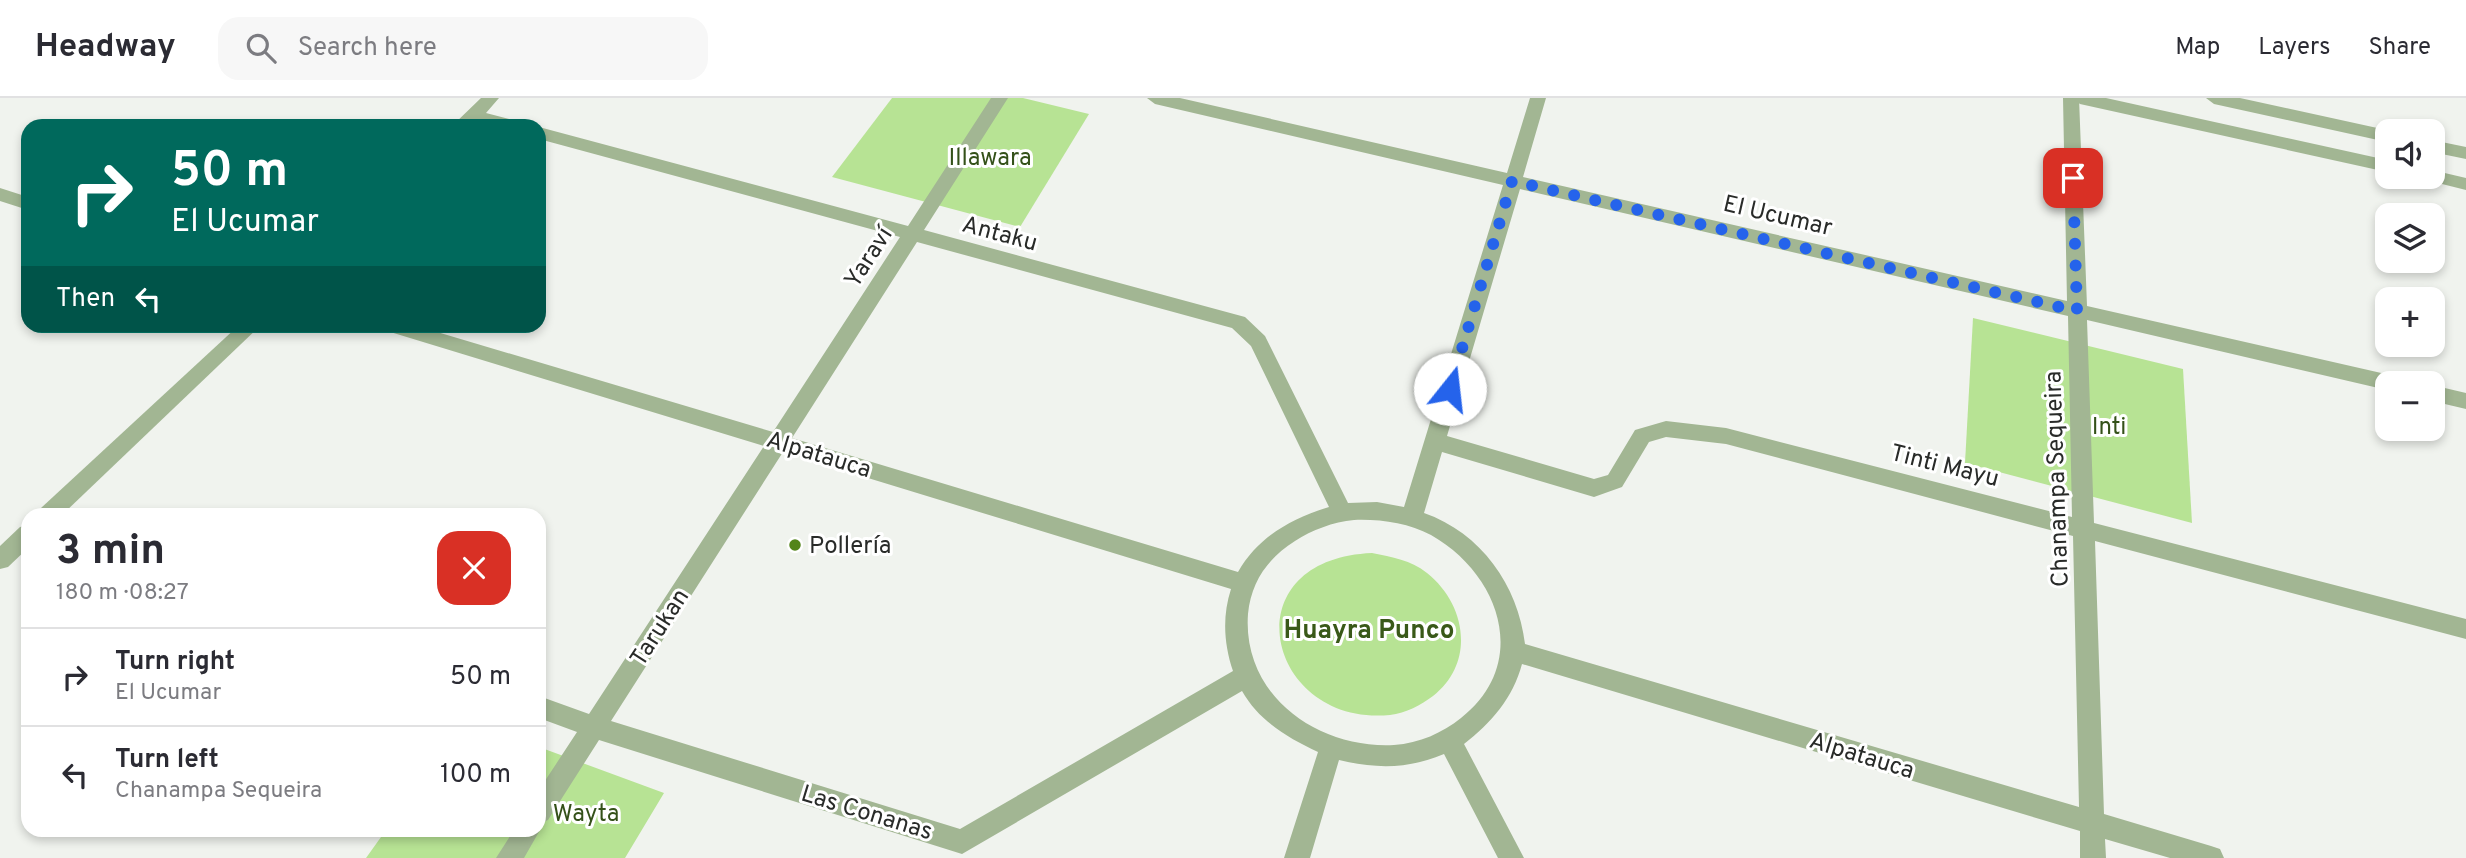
<!DOCTYPE html>
<html lang="en">
<head>
<meta charset="utf-8">
<style>
  body { margin:0; font-family:Overpass,sans-serif; background:#f7f7f7; color:#2b2b33; height:100vh; display:flex; flex-direction:column; font-size:26px; white-space:nowrap }
  * { box-sizing:border-box; margin:0 }
  p { font-size:23px; color:#7c7c81 }
  .icon { flex:none; width:38px; height:38px; fill:none; stroke:currentColor; stroke-width:2; stroke-linecap:round; stroke-linejoin:round }
  .map { position:relative; flex:1; overflow:hidden }
  .side { position:absolute; left:21px; top:410px; width:525px; height:329px; display:flex; flex-direction:column; background:#fff; border-radius:21px; box-shadow:0 4px 10px #0003 }
  .side>* { flex:none }
  .hud { position:absolute; left:21px; top:21px; width:525px; height:214px; border-radius:21px; box-shadow:0 4px 10px #0003; background:#00695c; color:#fff; overflow:hidden }
  .fabs { position:absolute; left:2375px; top:21px; display:grid; gap:14px }
  .fabs a { display:grid; place-items:center; width:70px; height:70px; border-radius:14px; background:#fff; box-shadow:0 4px 10px #0003; font-size:35px }
  .pin { position:absolute; display:grid; place-items:center; width:60px; height:60px; color:#fff; margin:-30px; border-radius:14px; box-shadow:0 4px 10px #0006 }
  .me { position:absolute; width:77px; margin:-38px; rotate:16deg; stroke-linejoin:round; filter:drop-shadow(0 0 5px #0008) }
  .turn { display:flex; align-items:center; gap:24px; height:147px; padding:0 35px; font-size:32px }
  .turn .icon { width:91px; height:91px; stroke-width:2.5 }
  .turn b { display:block; font-size:49px; line-height:60px }
  .then { display:flex; align-items:center; height:66px; padding:0 35px; background:#0003; gap:14px; font-size:26px }
  .round { display:grid; place-items:center; flex:none; width:74px; height:74px; border-radius:21px; background:#f7f7f7 }
  .summary { display:flex; align-items:center; justify-content:space-between; height:119px; padding:0 35px }
  h1 { font-size:42px; font-weight:700; line-height:52px }
  ul { padding:0; list-style:none }
  li { display:flex; align-items:center; gap:21px; height:98px; padding:0 35px; border-top:2px solid #e1e1e2 }
  li div { flex:1 }
  li b { display:block; font-size:26px }
  li em { font-style:normal }
  header { display:flex; align-items:center; gap:42px; box-sizing:border-box; height:98px; padding:0 35px; background:#fff; border-bottom:2px solid #e1e1e2 }
  header strong { font-size:33px }
  nav { display:flex; gap:38px; margin-inline-start:auto; font-size:24px }
  .search { width:490px; height:63px; background:#f7f7f7; display:flex; align-items:center; gap:18px; box-sizing:border-box; padding:0 24px; border-radius:21px; color:#7c7c81; font-size:26px }
  .map>svg:first-child { display:block }
</style>
</head>
<body>
<header>
<strong>Headway</strong>
<div class="search"><svg class="icon" aria-label="search" viewBox="0 0 24 24"><circle cx="10" cy="10" r="6"/><path d="M15 15l6 6"/></svg>Search here</div>
<nav><a>Map</a><a>Layers</a><a>Share</a></nav>
</header>
<div class="map">
<svg width="2466" height="760" viewBox="0 0 2466 760">
  <rect width="100%" height="100%" fill="#f0f3ee"/>
  <g fill="#b7e394">
    <polygon points="892,0 1023,0 1089,16 1020,129 832,79"/>
    <polygon points="1973,220 2183,271 2192,425 1965,365"/>
    <path d="M1372,455c20,4 39,7 55,20 39,31 49,89 6,123 -12,9 -27,17 -43,19 -124,12 -162,-156 -18,-162z"/>
    <polygon points="539,649 664,695 625,760 366,760 386,732 539,732"/>
  </g>
  <g fill="none" stroke-linecap="round" stroke-linejoin="round">
    <g fill="#a2b693" fill-rule="evenodd">
      <polygon points="481,0 499,0 486,15 521,24 524,28 493,28 476,24 472,28 452,28"/>
      <path d="M991,0h17l-84,132 321,87 20,19 83,167 29,-1 27,5 99,-322 -348,-81 -8,-6h33l327,75 23,-75h16l-23,79 544,124 -4,-203h16l8,208 303,69 7,2 3,6h-13v7l-300,-70 7,203 372,96v20l-371,-98 9,273 107,32 9,3 4,9h-54l-65,-19 1,19h-26v-27l-558,-167c-9,34 -31,59 -58,80l60,114h-26l-54,-104c-35,15 -68,15 -105,6l-29,98h-26l34,-106c-30,-14 -59,-31 -76,-61l-280,163 -363,-114 -51,80 -9,4v-34l38,-58 -38,-14v-22l50,18 175,-268 -377,-115 -2,-5h32l356,106 127,-195 -361,-98v-12l369,99zM1520,91l548,127 4,201 -346,-89 -60,-7 -31,9 -27,45 -14,4 -147,-43zM917,144l315,86 19,18 78,161c-37,11 -71,30 -91,65l-446,-134zM1666,339l60,7 347,92 6,271 -554,-163c-7,-59 -44,-111 -101,-131l18,-61 152,45 28,-10 27,-45zM783,354l448,137c-9,28 -7,55 2,82l-273,158 -349,-108zM1354,422c26,-1 54,3 77,15 69,39 100,128 30,183 -19,15 -41,25 -67,27 -76,4 -152,-49 -146,-131 3,-32 20,-56 47,-73 17,-11 38,-19 59,-21z"/>
      <polygon points="0,90 28,99 28,112 0,103"/>
      <polygon points="238,228 260,228 63,416 39,416 41,410"/>
      <polygon points="2432,287 2466,295 2466,311 2432,303"/>
      <polygon points="28,427 28,450 8,469 0,471 0,448 20,429"/>
      <polygon points="539,729 540,732 524,760 496,760 514,732 539,732"/>
    </g>
    <g fill="#a2b693" fill-rule="evenodd">
      <polygon points="2072,0 2106,0 2387,62 2387,74 2080,6"/>
      <polygon points="2206,0 2240,0 2391,33 2387,33 2387,44 2214,6"/>
      <polygon points="2432,42 2466,49 2466,61 2432,54"/>
      <polygon points="2432,72 2466,80 2466,92 2426,82 2424,79 2432,79"/>
    </g>
  </g>
  <g fill="none" stroke-linecap="round" stroke-linejoin="round">
    <polyline stroke="#2563eb" stroke-width="12" stroke-dasharray="0 21.6" points="1450,291 1512,83 2077,213 2073,80"/>
  </g>
  <circle fill="#528419" stroke="#fff" stroke-width="2.5" cx="795" cy="447" r="7"/>
  <g text-anchor="middle" stroke-width="6" stroke-linejoin="round" paint-order="stroke">
    <g font-size="24" fill="#345119" stroke="#fff">
      <text x="990" y="67">Illawara</text>
      <text x="2109" y="336">Inti</text>
      <text x="586" y="723">Wayta</text>
    </g>
    <g font-size="24" fill="#292b29" stroke="#fff">
      <text transform="translate(1778 117) rotate(13)" y="8">El Ucumar</text>
      <text transform="translate(1000 135) rotate(15)" y="8">Antaku</text>
      <text transform="translate(868 159) rotate(-57)" y="8">Yaraví</text>
      <text transform="translate(819 356) rotate(17)" y="8">Alpatauca</text>
      <text transform="translate(1945 367) rotate(14)" y="8">Tinti Mayu</text>
      <text transform="translate(2056 381) rotate(-92)" y="8">Chanampa Sequeira</text>
      <text transform="translate(659 529) rotate(-57)" y="8">Tarukan</text>
      <text transform="translate(1862 657) rotate(17)" y="8">Alpatauca</text>
      <text transform="translate(867 714) rotate(17)" y="8">Las Conanas</text>
    </g>
    <g font-size="24" fill="#292b29" stroke="#fff" text-anchor="start">
      <text x="809" y="455">Pollería</text>
    </g>
    <g font-size="26" font-weight="bold" fill="#395918" stroke="#fff">
      <text x="1369" y="540">Huayra Punco</text>
    </g>
  </g>
</svg>
<div class="fabs">
<a><svg class="icon" aria-label="sound" viewBox="0 0 24 24"><path d="M4 9h4l5-4v14l-5-4H4zM17 9q2 3 0 6"/></svg></a>
<a><svg class="icon" aria-label="layers" viewBox="0 0 24 24"><path d="M12 4l9 5-9 5-9-5zM3 14l9 5 9-5"/></svg></a>
<a>+</a>
<a>−</a>
</div>
<div class="pin" style="left:2073px;top:80px;background:#d93025"><svg class="icon" aria-label="arrive" viewBox="0 0 24 24"><path d="M6 21V4h12l-3 4 3 4H6"/></svg></div>
<svg class="me" style="left:1450px;top:291px" viewBox="-20 -20 40 40"><circle r="19" fill="#fff"/><path d="M0-13L10 11 0 6-10 11z" fill="#2563eb"/></svg>
<div class="hud">
<div class="turn"><svg class="icon" aria-label="right" viewBox="0 0 24 24"><path d="M7 20v-9h11M14 6l5 5-5 5"/></svg><div><b>50 m</b>El Ucumar</div></div>
<div class="then">Then<svg class="icon" aria-label="left" viewBox="0 0 24 24"><path d="M17 20v-9H6M10 6l-5 5 5 5"/></svg></div>
</div>
<section class="side">
<div class="summary"><div><h1>3 min</h1><p>180 m · 08:27</p></div><a class="round" style="background:#d93025;color:#fff"><svg class="icon" aria-label="close" viewBox="0 0 24 24"><path d="M6 6l12 12M18 6L6 18"/></svg></a></div>
<ul>
<li><svg class="icon" aria-label="right" viewBox="0 0 24 24"><path d="M7 20v-9h11M14 6l5 5-5 5"/></svg><div><b>Turn right</b><p>El Ucumar</p></div><em>50 m</em></li>
<li><svg class="icon" aria-label="left" viewBox="0 0 24 24"><path d="M17 20v-9H6M10 6l-5 5 5 5"/></svg><div><b>Turn left</b><p>Chanampa Sequeira</p></div><em>100 m</em></li>
</ul>
</section>
</div>
</body>
</html>
